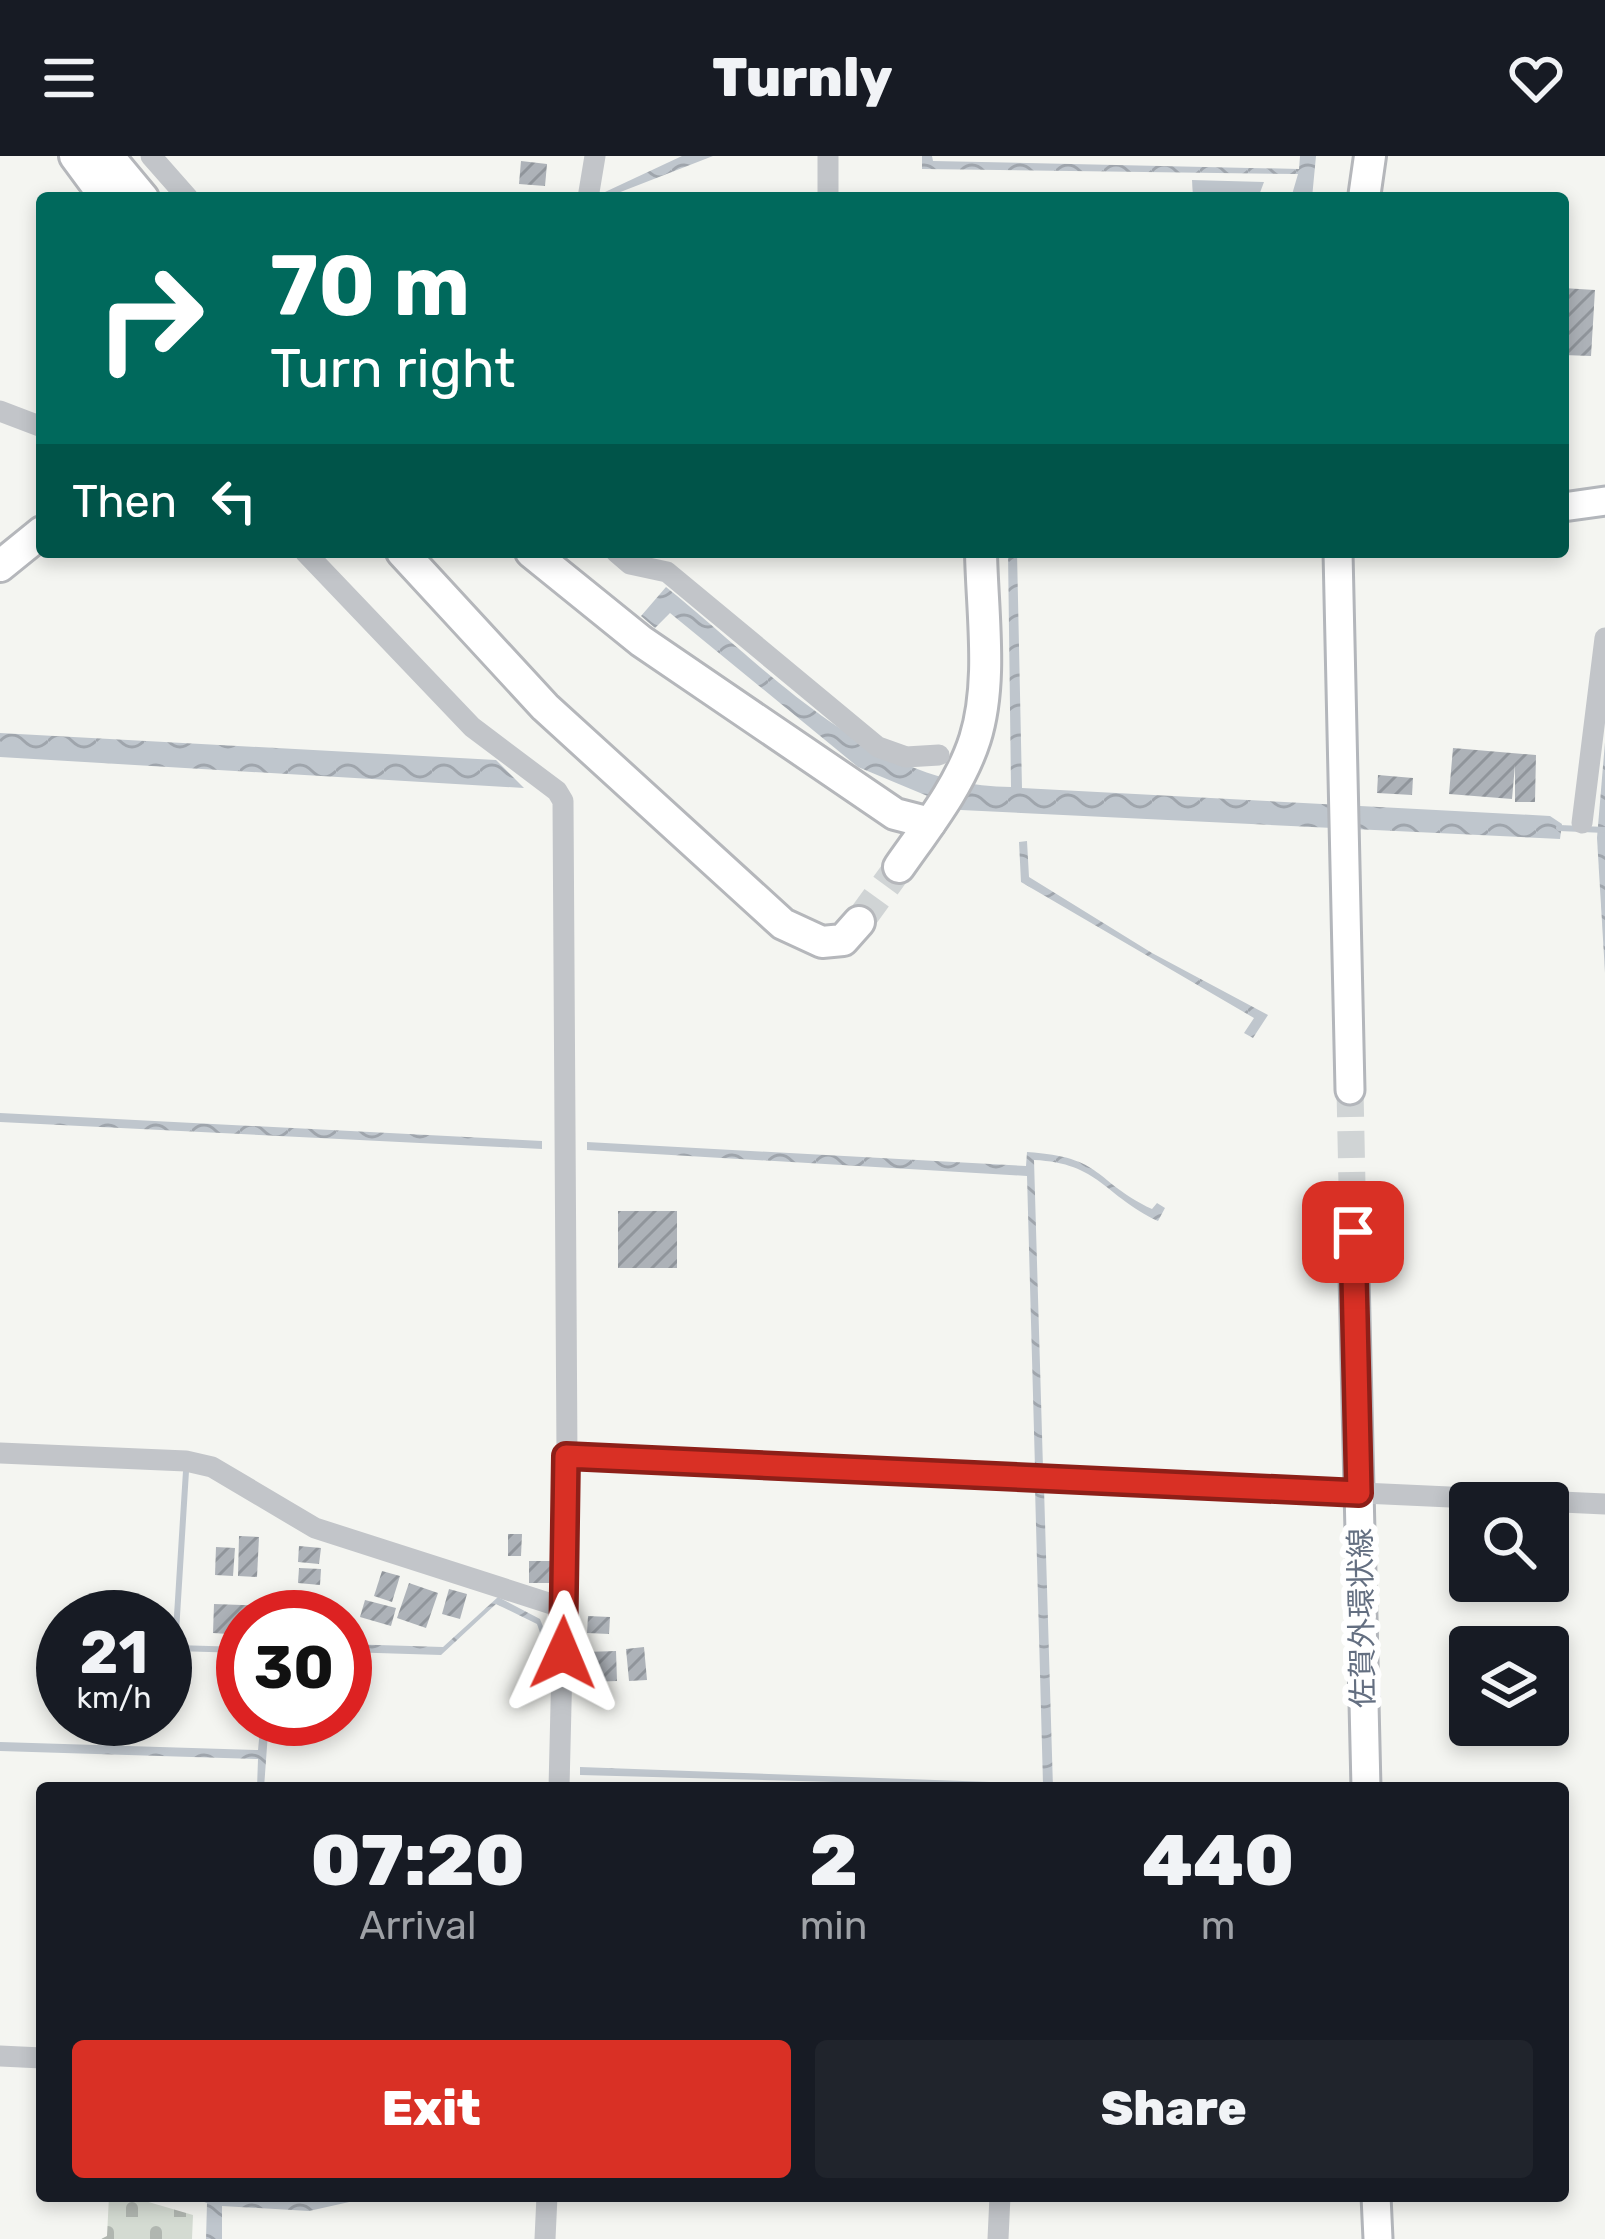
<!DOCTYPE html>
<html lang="en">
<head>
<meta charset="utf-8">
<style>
  body { margin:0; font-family:Rubik,"Noto Sans JP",sans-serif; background:#20242c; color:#f1f3f6; height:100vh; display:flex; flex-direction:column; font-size:45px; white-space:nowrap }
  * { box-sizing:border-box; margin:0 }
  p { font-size:39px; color:#9ea1a6 }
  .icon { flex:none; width:66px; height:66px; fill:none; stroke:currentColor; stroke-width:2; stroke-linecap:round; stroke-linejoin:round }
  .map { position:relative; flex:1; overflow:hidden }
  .panel { position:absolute; left:36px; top:1626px; width:1533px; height:420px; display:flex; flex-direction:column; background:#171b24; border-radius:12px; box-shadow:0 6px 18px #0003 }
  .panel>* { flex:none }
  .top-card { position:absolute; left:36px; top:36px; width:1533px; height:366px; border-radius:12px; box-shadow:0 6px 18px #0003; background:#00695c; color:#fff; overflow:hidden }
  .tools { position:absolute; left:1449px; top:1326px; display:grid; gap:24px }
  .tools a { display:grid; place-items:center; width:120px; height:120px; border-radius:12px; background:#171b24; box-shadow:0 6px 18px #0003; font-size:60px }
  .speed { position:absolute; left:36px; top:1434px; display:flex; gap:24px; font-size:60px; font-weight:700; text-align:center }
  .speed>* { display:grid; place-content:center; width:156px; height:156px; border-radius:50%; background:#171b24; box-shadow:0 6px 18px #0003; line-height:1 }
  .speed small { font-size:30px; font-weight:400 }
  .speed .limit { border:18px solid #d22; background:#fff; color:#111 }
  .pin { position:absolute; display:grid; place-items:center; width:102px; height:102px; color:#fff; margin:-51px; border-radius:24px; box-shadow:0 6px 18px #0006 }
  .me { position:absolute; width:132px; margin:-66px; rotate:1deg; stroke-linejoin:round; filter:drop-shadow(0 0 9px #0008) }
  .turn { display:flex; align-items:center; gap:42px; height:252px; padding:0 36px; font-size:54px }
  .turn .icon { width:156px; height:156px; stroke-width:2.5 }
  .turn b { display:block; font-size:84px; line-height:102px }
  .then { display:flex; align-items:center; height:114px; padding:0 36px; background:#0003; gap:24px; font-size:45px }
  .eta { display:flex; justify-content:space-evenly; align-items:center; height:204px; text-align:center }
  .eta b { font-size:72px; font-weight:800; line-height:84px }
  .primary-button { display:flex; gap:24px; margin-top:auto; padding:24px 36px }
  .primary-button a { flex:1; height:138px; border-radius:12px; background:#d93025; color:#fff; font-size:48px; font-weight:800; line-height:138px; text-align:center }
  .primary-button a+a { background:#20242c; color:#f1f3f6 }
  header { display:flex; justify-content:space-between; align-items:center; height:156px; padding:0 36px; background:#171b24; font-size:54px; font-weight:800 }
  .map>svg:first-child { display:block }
</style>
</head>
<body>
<header><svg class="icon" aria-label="menu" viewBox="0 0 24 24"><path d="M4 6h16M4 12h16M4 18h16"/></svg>Turnly<svg class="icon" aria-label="heart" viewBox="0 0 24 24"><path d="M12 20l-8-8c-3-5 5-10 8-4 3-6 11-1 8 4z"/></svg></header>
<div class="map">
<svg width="1605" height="2083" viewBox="0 0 1605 2083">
  <defs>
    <pattern id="cemetery-stones" width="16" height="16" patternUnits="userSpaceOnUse" patternTransform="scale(3)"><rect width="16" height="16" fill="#d4dbd2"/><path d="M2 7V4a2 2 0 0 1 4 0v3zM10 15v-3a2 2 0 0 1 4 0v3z" fill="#b0b6b0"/></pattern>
    <pattern id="water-waves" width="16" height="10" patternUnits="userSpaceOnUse" patternTransform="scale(3)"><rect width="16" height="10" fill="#bfc6cd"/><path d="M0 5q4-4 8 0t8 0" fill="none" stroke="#9fa5ac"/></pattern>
    <pattern id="building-hatch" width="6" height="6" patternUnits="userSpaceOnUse" patternTransform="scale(3)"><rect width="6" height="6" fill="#adb2b8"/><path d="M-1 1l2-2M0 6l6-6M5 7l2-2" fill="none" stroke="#90959b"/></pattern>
  </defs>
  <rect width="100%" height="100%" fill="#f4f5f1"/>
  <polygon fill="url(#cemetery-stones)" points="109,2040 128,2040 193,2059 192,2083 101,2083 107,2080"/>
  <g fill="url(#water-waves)">
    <polygon points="682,0 713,0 605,42 605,36"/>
    <polygon points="922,0 932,0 933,5 1299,13 1300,0 1316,0 1312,42 1291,42 1298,18 922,13"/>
    <polygon points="1192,24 1264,26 1258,42 1193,42"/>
    <path d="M1008,396h9l5,236 528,28 12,8 -2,15 -599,-29 -103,-43 -188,-154 -15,15 -14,-12 25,-29c102,82 206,200 345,200z"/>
    <polygon points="0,577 496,604 524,632 0,601"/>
    <polygon points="1605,586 1605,817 1597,682"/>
    <polygon points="1027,685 1029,721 1152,797 1268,859 1253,882 1244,877 1254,862 1021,726 1019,686"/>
    <polygon points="0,957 542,985 542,993 0,966"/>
    <path d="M587,986l439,24 1,-14c78,5 66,29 125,57l5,-6 8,5 -7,13c-54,-25 -58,-58 -124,-61l9,308h-8l-8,-292 -440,-26z"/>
    <polygon points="1035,1332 1044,1332 1053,1632 580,1619 580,1611 1043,1628"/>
    <polygon points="498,1441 540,1463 550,1488 544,1488 537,1468 496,1448 441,1499 345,1496 345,1488 443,1491"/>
    <polygon points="261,1563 269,1563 264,1632 257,1632 258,1603 0,1595 0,1586 258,1594"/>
    <polygon points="188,2040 309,2046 376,2040 309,2055 222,2050 222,2083 206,2083 207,2047"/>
  </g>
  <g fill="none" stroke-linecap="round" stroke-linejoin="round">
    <g stroke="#bfc6cd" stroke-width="6">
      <polyline points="1559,672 1605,674"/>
      <polyline points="186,1315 175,1492 243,1494"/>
    </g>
  </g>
  <g fill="url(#building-hatch)">
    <polygon points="521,5 547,8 545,30 519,28"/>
    <polygon points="1563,132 1595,134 1591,200 1563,199"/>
    <polygon points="1453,592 1536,599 1535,646 1515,646 1515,609 1512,643 1449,638"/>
    <polygon points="1378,619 1413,622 1412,639 1377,637"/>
    <rect x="618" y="1055" width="59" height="57"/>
    <polygon points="508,1378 522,1378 521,1400 508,1400"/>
    <polygon points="239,1380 259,1381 257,1421 238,1420"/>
    <polygon points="299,1390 321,1392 319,1408 298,1406"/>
    <polygon points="216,1391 235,1392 233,1420 215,1419"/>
    <rect x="529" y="1405" width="30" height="22"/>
    <polygon points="299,1412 321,1413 320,1429 298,1427"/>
    <polygon points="382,1415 400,1420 392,1446 374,1440"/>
    <polygon points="409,1427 438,1437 426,1472 397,1462"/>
    <polygon points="449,1433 467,1438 460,1463 442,1458"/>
    <polygon points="365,1444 396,1452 391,1470 360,1461"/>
    <polygon points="282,1446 319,1449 318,1461 280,1461"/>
    <polygon points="214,1448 267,1450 267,1461 243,1461 243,1479 213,1477"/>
    <polygon points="588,1460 610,1461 609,1478 587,1477"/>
    <polygon points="644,1491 647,1524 629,1525 626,1493"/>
    <polygon points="616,1495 617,1525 587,1526 585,1496"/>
  </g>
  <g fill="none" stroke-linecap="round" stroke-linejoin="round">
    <polyline stroke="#d0d4d5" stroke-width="27" stroke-dasharray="27 14" stroke-linecap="butt" points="1350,934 1353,1077"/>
    <polyline stroke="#d0d4d5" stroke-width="30" stroke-dasharray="30 15" stroke-linecap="butt" points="859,766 899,711"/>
    <g stroke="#b3b6bb" stroke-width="33">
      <g id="major">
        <polyline points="1563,351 1605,345"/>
        <polyline points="1338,396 1350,934"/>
        <polyline points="1353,1077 1366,1632"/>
        <polyline points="1376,2040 1378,2083"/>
      </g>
    </g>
    <g stroke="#b5b7bb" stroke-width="36">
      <g id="highway">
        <polyline points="75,0 106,42"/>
        <polyline points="108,0 143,42"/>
        <polyline points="1364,42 1370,0"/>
        <polyline points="402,396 545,551 783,768 822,786 843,784 859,766"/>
        <polyline points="531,396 641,485 895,658 930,667"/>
        <polyline points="0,410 42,376"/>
        <path d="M899,711c28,-40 61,-81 76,-128 18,-57 7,-128 6,-187"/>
      </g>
    </g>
    <g stroke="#c2c5c9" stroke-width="21">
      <polyline points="151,0 188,42"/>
      <polyline points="588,42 595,0"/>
      <polyline points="828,42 828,0"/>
      <polyline points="0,255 42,271"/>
      <polyline points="305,396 472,571 557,635 563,645 567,1301 559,1632"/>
      <polyline points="616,396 630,408 667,416 878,591 906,601 939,599"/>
      <polyline points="1582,667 1605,482"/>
      <polyline points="0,1297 186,1305 212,1311 315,1372 564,1452"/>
      <polyline points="567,1301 1605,1348"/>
      <polyline points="0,1900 42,1902"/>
      <polyline points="545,2083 547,2040"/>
      <polyline points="998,2083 1000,2040"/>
    </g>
    <use href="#major" stroke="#fff" stroke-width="27"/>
    <use href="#highway" stroke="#fff" stroke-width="30"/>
  </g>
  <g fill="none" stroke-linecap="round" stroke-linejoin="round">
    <g stroke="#8d1f18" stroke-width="30">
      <polyline id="route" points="563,1497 566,1300 1359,1337 1353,1076"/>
    </g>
    <use href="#route" stroke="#d93025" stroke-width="21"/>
  </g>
  <g text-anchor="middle" stroke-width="12" stroke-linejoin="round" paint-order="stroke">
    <g font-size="30" fill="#646f81" stroke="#fff">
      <text transform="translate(1362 1462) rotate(-91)" y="10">佐賀外環状線</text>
    </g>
  </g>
</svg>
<div class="tools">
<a><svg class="icon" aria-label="search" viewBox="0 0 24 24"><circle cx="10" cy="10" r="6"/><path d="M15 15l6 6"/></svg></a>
<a><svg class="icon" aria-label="layers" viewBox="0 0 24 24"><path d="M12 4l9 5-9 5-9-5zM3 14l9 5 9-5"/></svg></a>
</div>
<div class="speed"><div>21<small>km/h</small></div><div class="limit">30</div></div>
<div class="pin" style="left:1353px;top:1076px;background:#d93025"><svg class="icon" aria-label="arrive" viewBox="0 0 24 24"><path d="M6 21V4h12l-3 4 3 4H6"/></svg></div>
<svg class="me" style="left:563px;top:1497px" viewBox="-20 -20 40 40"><path d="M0-17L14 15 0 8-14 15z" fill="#d93025" stroke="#fff" stroke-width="4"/></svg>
<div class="top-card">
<div class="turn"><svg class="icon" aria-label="right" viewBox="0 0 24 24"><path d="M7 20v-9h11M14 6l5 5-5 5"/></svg><div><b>70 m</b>Turn right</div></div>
<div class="then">Then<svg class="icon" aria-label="left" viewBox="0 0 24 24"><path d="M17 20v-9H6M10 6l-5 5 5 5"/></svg></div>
</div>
<section class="panel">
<div class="eta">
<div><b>07:20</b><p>Arrival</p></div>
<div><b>2</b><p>min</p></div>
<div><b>440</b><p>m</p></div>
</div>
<div class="primary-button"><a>Exit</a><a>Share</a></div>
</section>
</div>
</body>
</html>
